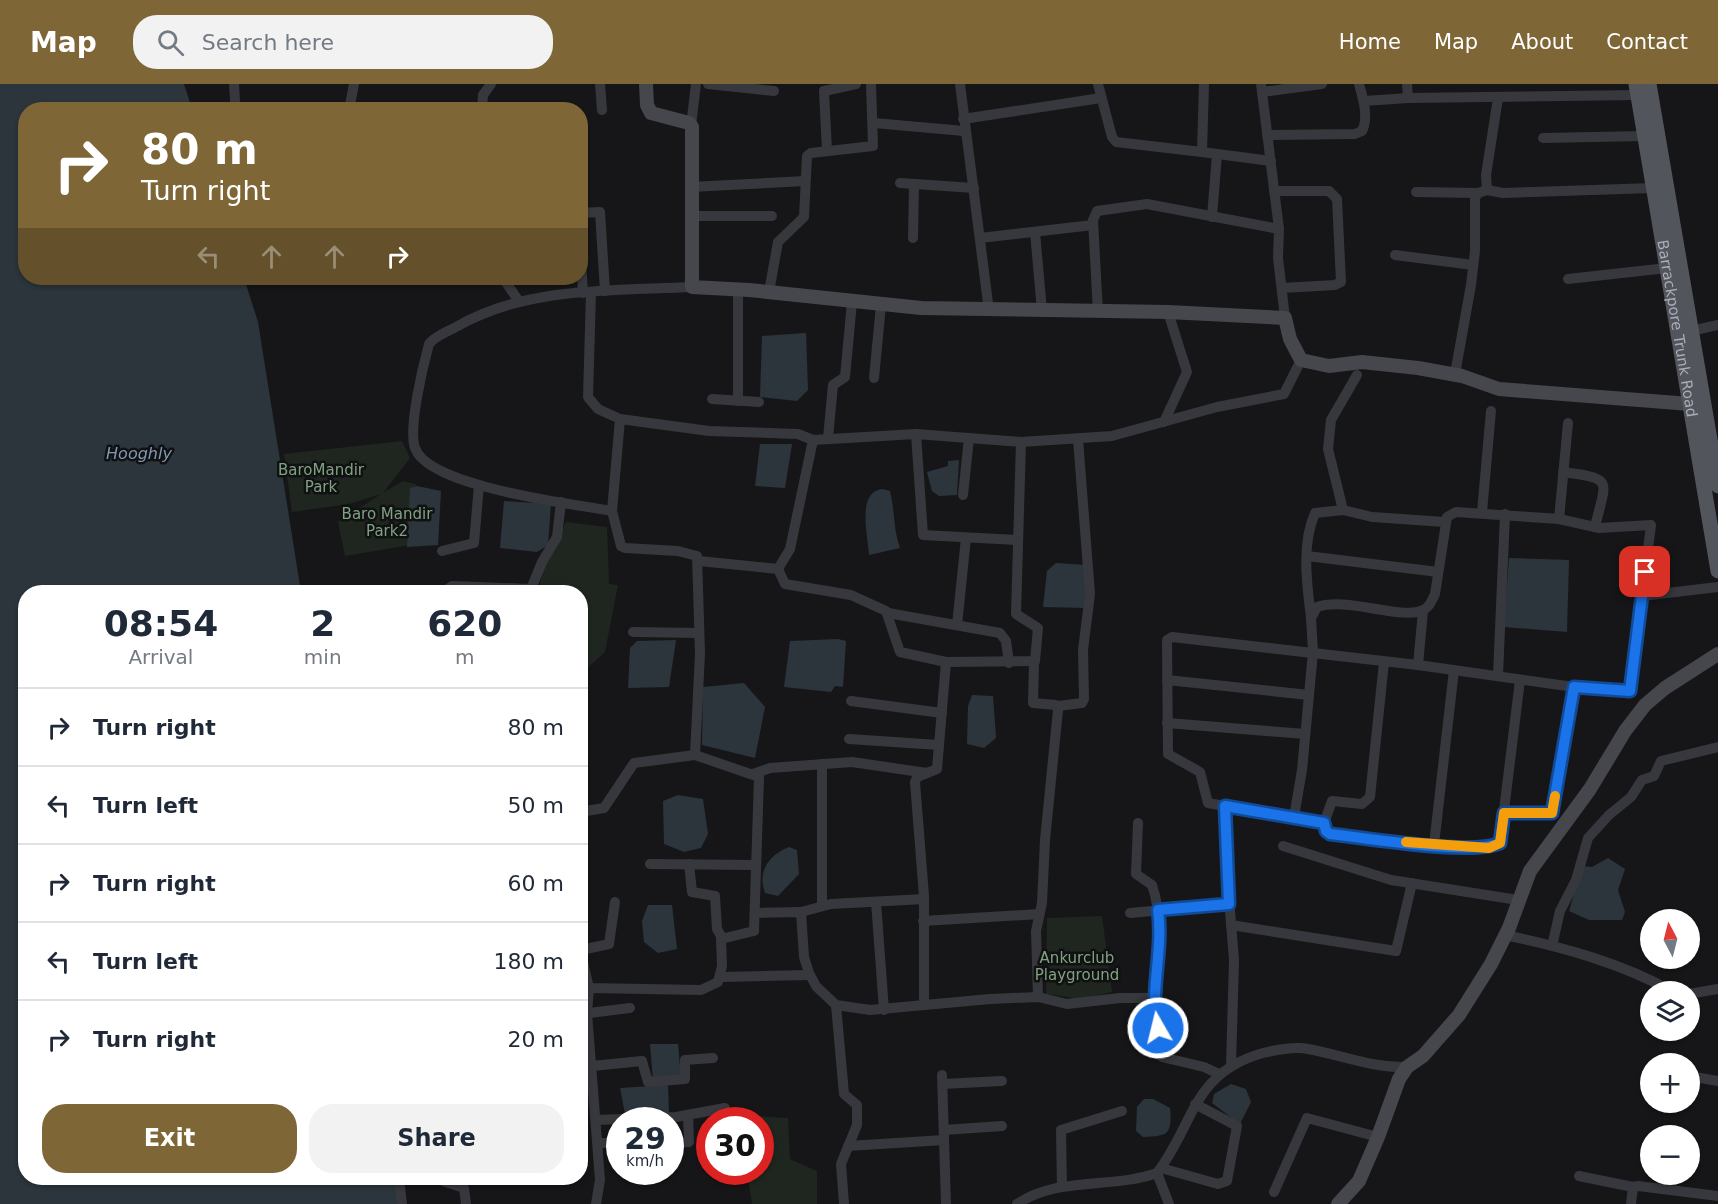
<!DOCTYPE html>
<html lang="en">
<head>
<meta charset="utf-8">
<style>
  body { margin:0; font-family:"DejaVu Sans",sans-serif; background:#f2f2f3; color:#1f2937; height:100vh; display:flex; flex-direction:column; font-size:22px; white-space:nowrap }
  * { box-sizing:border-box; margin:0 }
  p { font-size:20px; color:#747a83 }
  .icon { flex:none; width:33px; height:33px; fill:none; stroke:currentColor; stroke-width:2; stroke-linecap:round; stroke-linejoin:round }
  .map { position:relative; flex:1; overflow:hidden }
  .panel { position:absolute; left:18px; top:501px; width:570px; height:600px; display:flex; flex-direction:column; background:#fff; border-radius:24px; box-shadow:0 2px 4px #0004 }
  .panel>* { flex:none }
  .hud { position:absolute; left:18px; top:18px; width:570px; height:183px; border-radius:24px; box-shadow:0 2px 4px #0004; background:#7e6636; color:#fff; overflow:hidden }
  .needle { width:39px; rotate:353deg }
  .fabs { position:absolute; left:1640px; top:825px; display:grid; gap:12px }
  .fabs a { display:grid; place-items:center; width:60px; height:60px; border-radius:50%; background:#fff; box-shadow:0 2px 4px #0004; font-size:30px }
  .speed { position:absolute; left:606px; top:1023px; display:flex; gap:12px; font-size:30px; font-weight:700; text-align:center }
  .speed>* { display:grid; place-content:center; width:78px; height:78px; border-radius:50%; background:#fff; box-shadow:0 2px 4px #0004; line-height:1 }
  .speed small { font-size:15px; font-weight:400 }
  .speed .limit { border:9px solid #d22; background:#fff; color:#111 }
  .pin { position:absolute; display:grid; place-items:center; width:51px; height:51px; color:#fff; margin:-26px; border-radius:12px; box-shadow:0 3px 9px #0006 }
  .me { position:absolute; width:66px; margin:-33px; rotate:352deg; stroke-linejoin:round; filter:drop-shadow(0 0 4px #0008) }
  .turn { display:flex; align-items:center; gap:21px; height:126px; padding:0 24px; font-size:27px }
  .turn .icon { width:78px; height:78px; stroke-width:2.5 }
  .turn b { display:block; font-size:42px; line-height:51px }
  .lanes { display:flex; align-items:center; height:57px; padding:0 24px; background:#0003; justify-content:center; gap:30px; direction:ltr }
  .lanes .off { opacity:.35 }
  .eta { display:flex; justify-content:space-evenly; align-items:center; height:102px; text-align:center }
  .eta b { font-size:36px; font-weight:800; line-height:42px }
  .primary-button { display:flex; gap:12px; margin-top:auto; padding:12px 24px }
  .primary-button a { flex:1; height:69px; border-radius:24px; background:#7e6636; color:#fff; font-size:24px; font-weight:800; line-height:69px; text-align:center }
  .primary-button a+a { background:#f2f2f3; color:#1f2937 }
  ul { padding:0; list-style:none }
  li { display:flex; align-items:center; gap:18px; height:78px; padding:0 24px; border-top:2px solid #e0e1e3 }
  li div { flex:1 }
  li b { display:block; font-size:22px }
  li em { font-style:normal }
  header { display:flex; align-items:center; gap:36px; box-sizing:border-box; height:84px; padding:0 30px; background:#7e6636; color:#fff }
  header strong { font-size:28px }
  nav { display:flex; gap:33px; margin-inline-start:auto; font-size:21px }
  .search { width:420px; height:54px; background:#f2f2f3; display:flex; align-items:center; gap:15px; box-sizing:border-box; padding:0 21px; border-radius:24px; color:#747a83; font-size:22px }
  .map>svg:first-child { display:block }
</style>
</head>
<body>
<header>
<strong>Map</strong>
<div class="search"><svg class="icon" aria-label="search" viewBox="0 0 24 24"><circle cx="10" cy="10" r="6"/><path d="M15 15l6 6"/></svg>Search here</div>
<nav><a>Home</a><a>Map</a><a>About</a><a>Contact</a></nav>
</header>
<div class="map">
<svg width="1718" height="1120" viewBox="0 0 1718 1120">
  <rect width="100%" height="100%" fill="#161618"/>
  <g fill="#1e261f">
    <polygon points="402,357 410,374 383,409 403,397 416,400 416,460 345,472 338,438 381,410 349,420 292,428 284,370"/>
    <polygon points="566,438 607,443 609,500 618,501 605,568 581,590 580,508 538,508 544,483"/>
    <polygon points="1102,832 1112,908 1080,915 1046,910 1047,834"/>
    <polygon points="739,1031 788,1034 790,1075 817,1087 817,1120 752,1120 747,1088 760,1088 760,1036 740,1036"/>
  </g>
  <g fill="#2c353c">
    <polygon points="0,0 184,0 192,25 26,26 26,194 244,194 258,238 301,508 26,508 26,1094 394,1094 399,1120 0,1120"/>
    <polygon points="806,249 808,306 797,317 760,313 762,252"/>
    <polygon points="760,360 792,360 785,404 755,402"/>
    <polygon points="959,376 957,411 939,412 932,407 927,388 948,382 948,377"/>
    <polygon points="417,402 441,407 438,461 407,463 410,404"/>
    <path d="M883,405l7,2c5,20 3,37 10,57l-31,7c-1,-19 -13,-64 14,-66z"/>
    <polygon points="504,417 551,420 548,461 537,468 500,464"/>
    <polygon points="1509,474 1569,476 1567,548 1504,543"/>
    <polygon points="1056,479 1086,481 1085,524 1043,523 1047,487"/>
    <polygon points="838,555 846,557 843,603 835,602 831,608 784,603 790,557"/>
    <polygon points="676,556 669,603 628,604 630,564 637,557"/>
    <polygon points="744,599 765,623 755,674 702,661 703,603"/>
    <polygon points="972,611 993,612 996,654 984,664 967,660 968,622"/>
    <polygon points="678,711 703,715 708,750 701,764 684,768 664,760 663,717"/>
    <path d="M789,763l8,3 2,24 -21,22 -13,-3c-8,-22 4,-38 24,-46z"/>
    <polygon points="1608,774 1625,785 1618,806 1625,828 1622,836 1589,836 1569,827 1582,782 1592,783"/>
    <polygon points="648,821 672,821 677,865 658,869 644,858 642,837"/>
    <polygon points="650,960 678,960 681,994 653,996"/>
    <polygon points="1231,1000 1246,1005 1251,1018 1240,1040 1212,1019 1214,1010"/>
    <polygon points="668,1001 669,1030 625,1030 620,1004"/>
    <path d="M1144,1015h9l17,9c2,26 -1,28 -27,29l-7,-6 1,-24z"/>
  </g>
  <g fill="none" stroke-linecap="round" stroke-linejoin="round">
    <g stroke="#37383d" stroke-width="10">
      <polyline points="234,0 235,17"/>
      <polyline points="600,0 602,26"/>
      <polyline points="708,0 774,7"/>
      <polyline points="960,0 989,227"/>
      <polyline points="1098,0 1112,53 1116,58 1202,68 1204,0"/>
      <polyline points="1261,0 1279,145 1278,174 1285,234"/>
      <polyline points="1407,0 1408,14 1638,11"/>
      <polyline points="1262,8 1322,0"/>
      <polyline points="1498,14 1486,91 1487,106 1503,109 1653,104"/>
      <polyline points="1364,17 1408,14"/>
      <polyline points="349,26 354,0"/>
      <polyline points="482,26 483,11 491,0"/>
      <polyline points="963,35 1101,14"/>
      <polyline points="874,39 964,47"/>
      <polyline points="691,42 696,0"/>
      <path d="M1267,51l88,-1 7,-3c7,-13 1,-33 -3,-47"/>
      <polyline points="1543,54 1645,52"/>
      <polyline points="827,67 824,7 856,0"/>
      <polyline points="1202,68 1271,77"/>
      <polyline points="900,99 974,104"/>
      <polyline points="691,103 805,97"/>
      <polyline points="1274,107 1329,107 1337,115 1341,198 1335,201 1282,204"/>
      <polyline points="1416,108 1478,109"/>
      <polyline points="580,129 600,128 605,207"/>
      <polyline points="692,132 772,132"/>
      <polyline points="1212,133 1217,70"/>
      <polyline points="1035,148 1042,227"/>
      <polyline points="913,154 914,100"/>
      <polyline points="980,154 1093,141"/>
      <polyline points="580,162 583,209"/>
      <polyline points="1395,171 1473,181"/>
      <polyline points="503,194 518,216"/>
      <polyline points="1568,195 1667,184"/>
      <path d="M692,203c-80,4 -165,-1 -236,40 -9,5 -21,9 -27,17 -6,22 -21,84 -14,104 13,39 159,56 197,63l9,35 4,2 53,3 19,5 3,97 -5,102"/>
      <polyline points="591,208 588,313 598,325 620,335"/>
      <polyline points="769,208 778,158 804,133 807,72 811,69 873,62 871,0"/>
      <polyline points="1098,229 1093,136 1097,127 1147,120 1279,145"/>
      <polyline points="1691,247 1718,241"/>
      <polyline points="1455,290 1471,201 1475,167 1475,114 1478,109 1487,106"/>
      <polyline points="874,294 881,221"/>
      <polyline points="712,315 759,318"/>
      <polyline points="738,317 738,205"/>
      <polyline points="1164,338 1187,288 1168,228"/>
      <polyline points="916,350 923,451 1017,456"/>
      <polyline points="828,354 833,301 845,293 852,218"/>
      <path d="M1563,388c52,7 43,7 32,55"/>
      <polyline points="963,411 969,354"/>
      <polyline points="1343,426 1328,365 1331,336 1357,291"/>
      <polyline points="612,427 620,335 709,347 798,350 813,356 916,350 1021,358 1112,352 1217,323 1284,310 1301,276"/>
      <polyline points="1482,428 1491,327"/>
      <polyline points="442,467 474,459 479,401"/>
      <polyline points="1307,472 1438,488"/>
      <polyline points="699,477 778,485 790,465 813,356"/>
      <polyline points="778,485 785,500 851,511 886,527 900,568 946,578 937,685 917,693 915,698 924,812 924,920"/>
      <polyline points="449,508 448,505 452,502 531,505 542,478 557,453 561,418"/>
      <polyline points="1642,512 1718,503"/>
      <polyline points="888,529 1000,549 1006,557 1009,579"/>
      <path d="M1311,534c-4,-34 -10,-73 4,-105l28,-3 29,7 73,5"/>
      <polyline points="957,541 966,454"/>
      <polyline points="633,548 699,549"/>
      <polyline points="946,578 1035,577 1038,544 1016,530 1021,358"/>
      <polyline points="1034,578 1033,619 1056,621 1058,626 1045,756 1042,819 1036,847 1038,913"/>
      <polyline points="1418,581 1423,527"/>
      <polyline points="1498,591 1505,430"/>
      <polyline points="1167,596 1309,611"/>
      <polyline points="851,617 942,629"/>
      <polyline points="1058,622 1082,619 1084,615 1083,566 1090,510 1078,355"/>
      <polyline points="1167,639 1305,650"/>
      <polyline points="849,655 939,661"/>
      <polyline points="753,690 770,684 852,678 927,689"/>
      <path d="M1225,722l69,11 8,-47 11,-118 -2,-34 6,-11c30,-11 88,15 108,2 5,-3 7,-9 10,-15l12,-77 9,-5 103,7"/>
      <polyline points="580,728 604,724 634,679 695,671 759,693 754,847 721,855 722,882 718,898 701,906 589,904 580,865"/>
      <polyline points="1504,729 1552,729 1574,603"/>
      <polyline points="1294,733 1324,739 1332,717 1362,720 1370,713 1384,578"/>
      <path d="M1138,739l-2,51 16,11c12,35 8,78 2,114"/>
      <path d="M1324,739l2,8 4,3c37,4 142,22 170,9l20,-163"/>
      <polyline points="1434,761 1454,586"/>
      <polyline points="1283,762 1391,796 1518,816"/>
      <polyline points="650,780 756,781"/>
      <polyline points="689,780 692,808 715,812 717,845 722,854"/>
      <polyline points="876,818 884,926"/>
      <polyline points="822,822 822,680"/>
      <polyline points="801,828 831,820 924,815"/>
      <path d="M755,829l46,-1 3,45 5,16 7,13 20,19 34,5 120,-11 48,-2 29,7 53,-6h33c14,11 0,43 9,59l42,10 15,7"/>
      <polyline points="1130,829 1229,820"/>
      <polyline points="923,837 1039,830"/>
      <polyline points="1231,841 1396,867 1412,799"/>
      <path d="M1505,851c57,12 117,28 168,57"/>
      <polyline points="1552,862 1560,827 1576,796 1588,754 1609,731 1631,713 1642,696 1654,692 1661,677 1718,663"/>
      <polyline points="581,866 609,860 615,818"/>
      <polyline points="721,893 809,891"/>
      <polyline points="589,904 587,929 600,1096 596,1120"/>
      <polyline points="1689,910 1718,905"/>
      <polyline points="836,921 844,1010 857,1021 857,1041 841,1080 844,1120"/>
      <polyline points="581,930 630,924"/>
      <polyline points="592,982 642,977 648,998 685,995 685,976 713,974"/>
      <polyline points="1231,982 1234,876 1225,765 1225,722 1208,719 1200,688 1168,670 1167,556 1172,553 1418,581 1574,603 1630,607 1651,441 1599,444 1559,435 1568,339"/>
      <polyline points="942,991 946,1120"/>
      <polyline points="1689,992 1718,997"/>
      <polyline points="943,1000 1002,997"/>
      <polyline points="596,1036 676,1033 725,1024"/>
      <polyline points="944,1046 1002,1042"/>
      <polyline points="598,1059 620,1059"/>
      <polyline points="670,1059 689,1058 688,1032"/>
      <polyline points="848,1062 944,1056"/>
      <polyline points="1161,1084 1218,1100 1227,1097 1237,1042 1195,1020"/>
      <polyline points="1157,1089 1169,1120"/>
      <polyline points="1579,1092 1633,1103"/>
      <polyline points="399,1094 402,1120"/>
      <polyline points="442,1094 443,1097 464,1104 466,1120"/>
      <polyline points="1062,1103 1061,1046 1122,1027"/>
      <polyline points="1274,1108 1307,1034 1378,1053"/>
      <path d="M1017,1120c42,-28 95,-15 140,-31 38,-50 35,-100 106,-120 13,-3 31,-7 45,-4 34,6 64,19 99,18"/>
      <polyline points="1631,1120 1633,1103 1638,1102 1718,1112"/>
    </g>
    <g stroke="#45474d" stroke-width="14">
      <polyline points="646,0 647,21 651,29 689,39 692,43 692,203 749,206 921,224 1168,228 1285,234 1290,255 1301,276 1329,282 1362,278 1418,284 1462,292 1499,305 1690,320"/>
      <polyline points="1338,1120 1359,1097 1378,1053 1399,995 1407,983 1423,972 1459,931 1491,880 1509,844 1530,787 1590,705 1625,647 1645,621 1665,604 1718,570"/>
    </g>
    <g stroke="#53555c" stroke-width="15">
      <path id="s1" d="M1636,0l82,487"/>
      <polyline points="1649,0 1718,402"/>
    </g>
  </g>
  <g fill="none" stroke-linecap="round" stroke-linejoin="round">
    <g stroke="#114b97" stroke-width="15">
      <path id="route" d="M1158,944c0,-11 -3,-23 -3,-32 1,-29 7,-57 3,-86l71,-6 -4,-98 99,17 2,8 4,3c37,4 141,22 170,9l4,-30h48l22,-126 56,4 15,-119"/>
    </g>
    <use href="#route" stroke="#1a73e8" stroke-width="10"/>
    <polyline stroke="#f59e0b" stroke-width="10" points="1406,758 1489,764 1500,759 1504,729 1552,729 1555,712"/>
  </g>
  <g text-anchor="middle" stroke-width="5" stroke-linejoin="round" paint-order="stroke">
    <g font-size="15" fill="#a8adb8" stroke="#111113">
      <text dy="5" stroke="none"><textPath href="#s1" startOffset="248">Barrackpore Trunk Road</textPath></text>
    </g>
    <g font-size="15" fill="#7fa381" stroke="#111113">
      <text x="321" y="391">BaroMandir<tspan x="321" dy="17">Park</tspan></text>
      <text x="387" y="435">Baro Mandir<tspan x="387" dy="17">Park2</tspan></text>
      <text x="1077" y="879">Ankurclub<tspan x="1077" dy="17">Playground</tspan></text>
    </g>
    <g font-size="16" font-style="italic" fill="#7f9bb3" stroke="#111113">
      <text x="139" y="375">Hooghly</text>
    </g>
  </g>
</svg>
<div class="fabs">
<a><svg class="needle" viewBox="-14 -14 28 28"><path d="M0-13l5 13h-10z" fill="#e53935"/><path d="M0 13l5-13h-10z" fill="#747a83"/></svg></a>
<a><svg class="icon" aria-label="layers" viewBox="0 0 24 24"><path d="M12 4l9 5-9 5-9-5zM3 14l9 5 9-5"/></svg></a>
<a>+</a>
<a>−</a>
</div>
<div class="speed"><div>29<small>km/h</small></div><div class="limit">30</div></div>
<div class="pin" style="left:1645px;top:488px;background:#d93025"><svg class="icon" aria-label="arrive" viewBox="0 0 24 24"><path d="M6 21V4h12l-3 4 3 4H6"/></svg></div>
<svg class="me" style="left:1158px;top:944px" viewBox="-20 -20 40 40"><circle r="17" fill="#1a73e8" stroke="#fff" stroke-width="3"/><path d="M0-11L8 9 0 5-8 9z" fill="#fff"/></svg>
<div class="hud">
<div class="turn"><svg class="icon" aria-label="right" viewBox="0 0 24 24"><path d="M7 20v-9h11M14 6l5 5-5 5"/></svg><div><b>80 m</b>Turn right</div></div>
<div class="lanes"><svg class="icon off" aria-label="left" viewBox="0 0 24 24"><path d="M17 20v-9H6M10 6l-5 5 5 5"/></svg><svg class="icon off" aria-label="ahead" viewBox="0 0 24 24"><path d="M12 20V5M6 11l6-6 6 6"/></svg><svg class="icon off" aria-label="ahead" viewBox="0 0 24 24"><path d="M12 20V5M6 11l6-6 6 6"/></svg><svg class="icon" aria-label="right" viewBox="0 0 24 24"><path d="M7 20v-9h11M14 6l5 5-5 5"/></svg></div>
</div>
<section class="panel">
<div class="eta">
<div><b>08:54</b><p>Arrival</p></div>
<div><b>2</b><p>min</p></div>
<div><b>620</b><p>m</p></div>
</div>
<ul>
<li><svg class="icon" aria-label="right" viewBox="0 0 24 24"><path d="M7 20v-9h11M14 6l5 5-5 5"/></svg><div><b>Turn right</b></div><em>80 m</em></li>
<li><svg class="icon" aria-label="left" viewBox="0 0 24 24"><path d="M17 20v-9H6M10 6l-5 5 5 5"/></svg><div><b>Turn left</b></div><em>50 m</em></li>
<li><svg class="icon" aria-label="right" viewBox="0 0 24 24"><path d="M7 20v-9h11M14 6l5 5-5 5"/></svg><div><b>Turn right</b></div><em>60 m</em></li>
<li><svg class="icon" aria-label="left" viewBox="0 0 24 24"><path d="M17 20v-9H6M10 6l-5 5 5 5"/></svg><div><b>Turn left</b></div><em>180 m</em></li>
<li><svg class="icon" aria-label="right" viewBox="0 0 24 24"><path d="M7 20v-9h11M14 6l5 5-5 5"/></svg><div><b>Turn right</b></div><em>20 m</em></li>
</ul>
<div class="primary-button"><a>Exit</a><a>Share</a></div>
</section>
</div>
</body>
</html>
